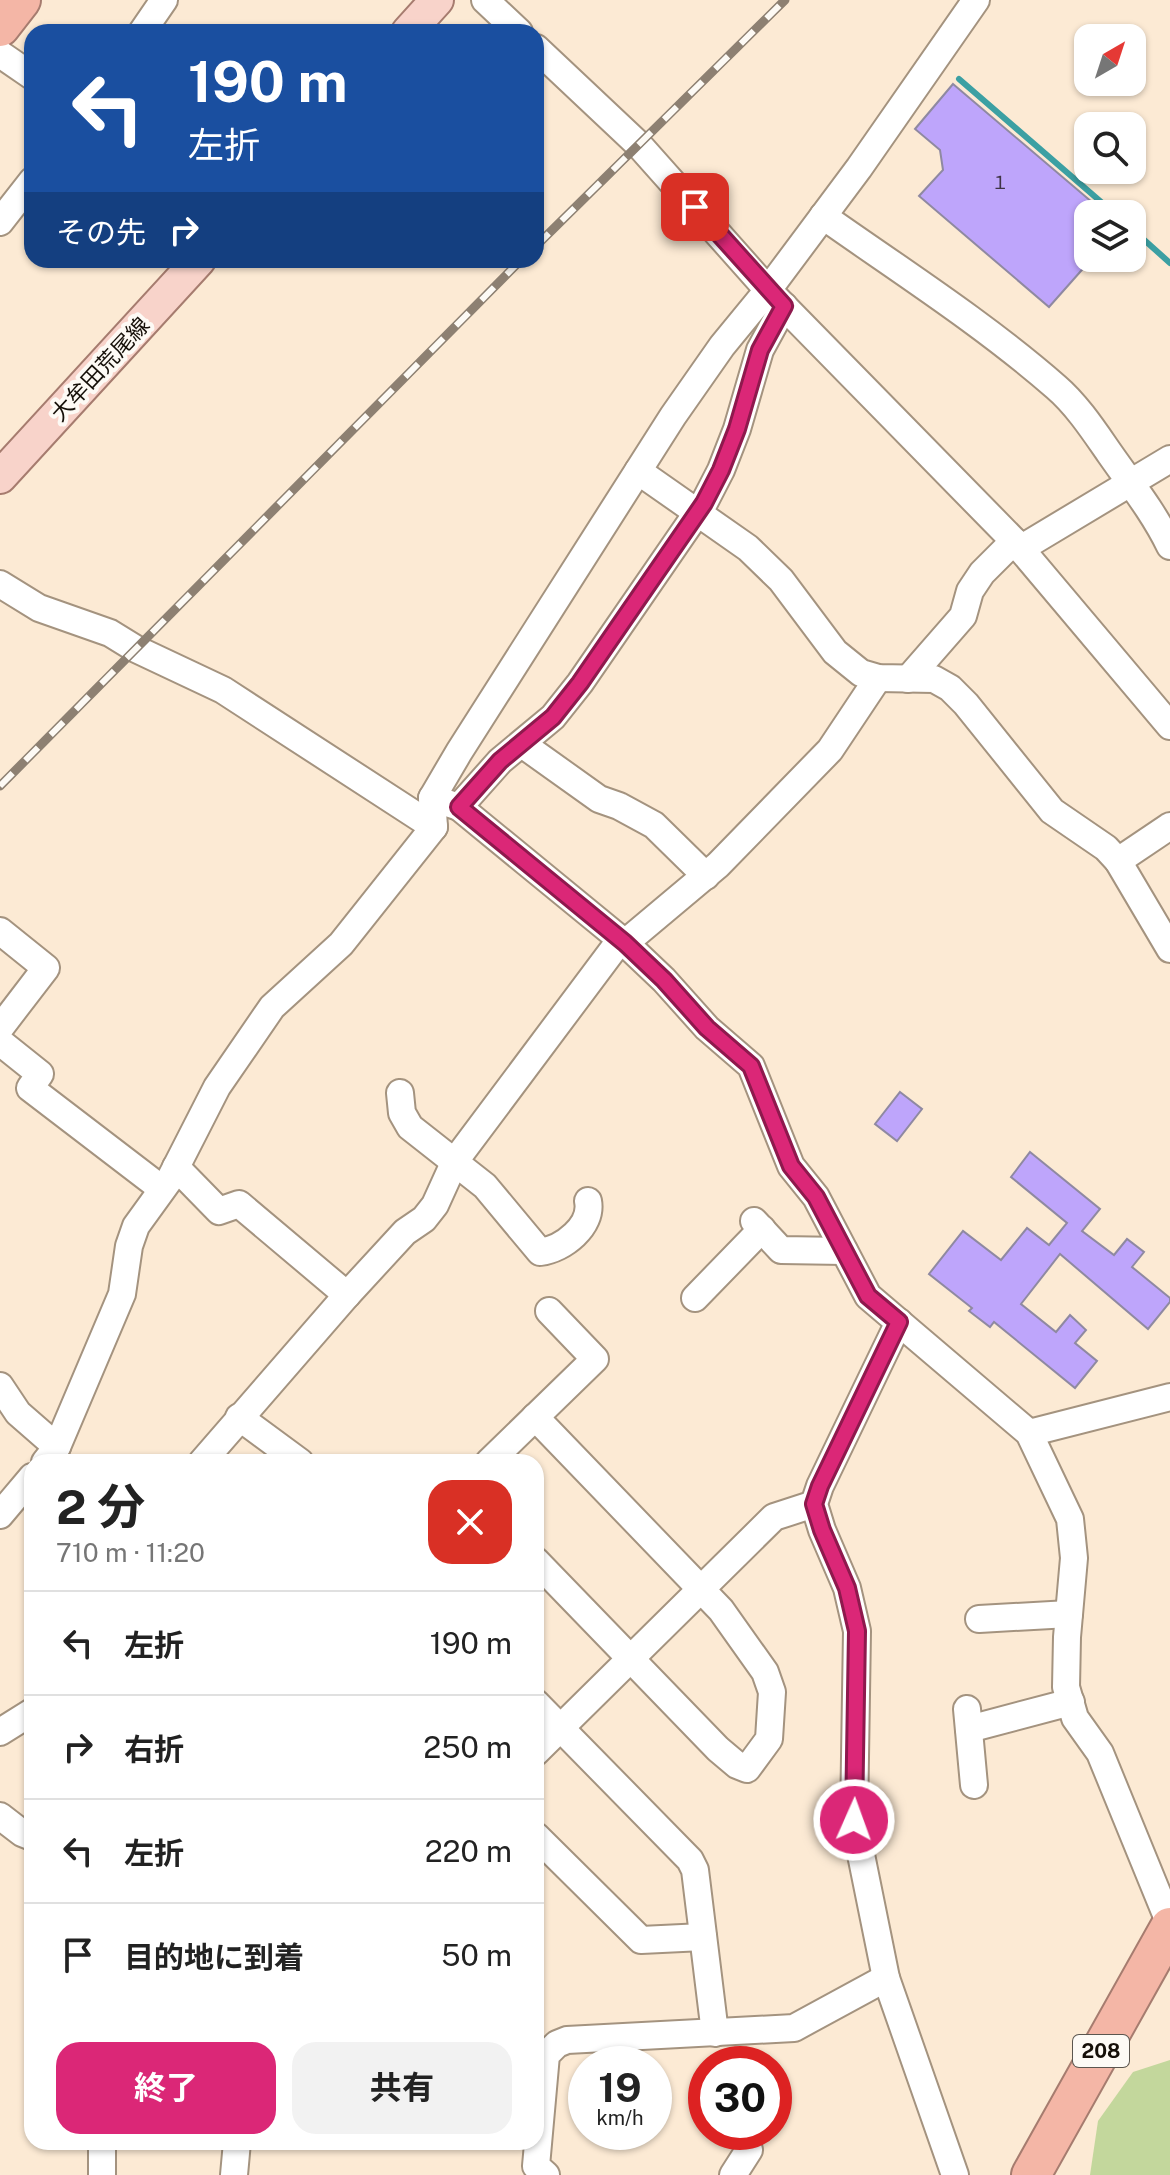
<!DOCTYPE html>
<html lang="ja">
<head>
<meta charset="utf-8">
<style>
  body { margin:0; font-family:"Public Sans","Noto Sans JP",sans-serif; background:#f2f2f2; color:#222; height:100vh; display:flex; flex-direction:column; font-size:30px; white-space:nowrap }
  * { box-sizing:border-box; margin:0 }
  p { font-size:26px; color:#767676 }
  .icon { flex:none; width:44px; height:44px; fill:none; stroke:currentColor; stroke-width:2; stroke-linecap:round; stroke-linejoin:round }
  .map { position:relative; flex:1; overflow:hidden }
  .side { position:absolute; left:24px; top:1454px; width:520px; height:696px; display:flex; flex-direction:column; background:#fff; border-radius:24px; box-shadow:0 2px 6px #0004 }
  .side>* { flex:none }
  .hud { position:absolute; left:24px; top:24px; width:520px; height:244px; border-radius:24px; box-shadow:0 2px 6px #0004; background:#1a4fa0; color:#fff; overflow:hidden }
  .needle { width:52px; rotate:39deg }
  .tools { position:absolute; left:1074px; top:24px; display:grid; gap:16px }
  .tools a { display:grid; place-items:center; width:72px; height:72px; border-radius:16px; background:#fff; box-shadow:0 2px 6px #0004; font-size:40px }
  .speed { position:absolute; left:568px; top:2046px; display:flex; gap:16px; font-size:40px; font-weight:700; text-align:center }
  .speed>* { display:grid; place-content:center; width:104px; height:104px; border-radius:50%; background:#fff; box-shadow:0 2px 6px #0004; line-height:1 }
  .speed small { font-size:20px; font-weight:400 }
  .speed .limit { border:12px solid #d22; background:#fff; color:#111 }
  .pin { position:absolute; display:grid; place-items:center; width:68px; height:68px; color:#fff; margin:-34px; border-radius:16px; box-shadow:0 4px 12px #0006 }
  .me { position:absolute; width:88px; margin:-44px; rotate:2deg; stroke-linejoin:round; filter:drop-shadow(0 0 6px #0008) }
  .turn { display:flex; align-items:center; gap:28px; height:168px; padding:0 32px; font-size:36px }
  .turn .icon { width:104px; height:104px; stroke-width:2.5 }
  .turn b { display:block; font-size:56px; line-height:68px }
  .then { display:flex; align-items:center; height:76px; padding:0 32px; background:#0003; gap:16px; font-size:30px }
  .round { display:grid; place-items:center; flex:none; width:84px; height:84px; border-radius:24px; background:#f2f2f2 }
  .head { display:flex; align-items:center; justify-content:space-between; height:136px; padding:0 32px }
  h1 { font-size:48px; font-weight:700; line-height:60px }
  .cta { display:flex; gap:16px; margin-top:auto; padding:16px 32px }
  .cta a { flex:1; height:92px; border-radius:24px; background:#db2777; color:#fff; font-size:32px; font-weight:700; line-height:92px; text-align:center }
  .cta a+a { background:#f2f2f2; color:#222 }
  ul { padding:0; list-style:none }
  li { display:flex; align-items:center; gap:24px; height:104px; padding:0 32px; border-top:2px solid #e0e0e0 }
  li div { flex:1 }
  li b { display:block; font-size:30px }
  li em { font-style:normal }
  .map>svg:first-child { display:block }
</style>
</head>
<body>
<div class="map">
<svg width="1170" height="2175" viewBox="0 0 1170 2175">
  <rect width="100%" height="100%" fill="#fcead4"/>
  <polygon fill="#c3d79c" points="1170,2060 1170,2175 1090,2175 1098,2121 1133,2072"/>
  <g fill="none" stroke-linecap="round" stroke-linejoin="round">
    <g stroke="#3ca0a3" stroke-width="6">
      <polyline points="959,79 1115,214"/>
      <polyline points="1132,229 1170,263"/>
    </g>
  </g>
  <g fill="#bea5fb" stroke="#8f89a1" stroke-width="2">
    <polygon points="953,84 1106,214 1088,214 1088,263 1049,307 919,196 943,170 940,150 915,129"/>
    <polygon points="900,1092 922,1109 897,1141 875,1124"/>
    <polygon points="1030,1152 1100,1209 1082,1231 1114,1255 1127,1239 1144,1252 1132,1267 1170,1298 1170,1302 1148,1329 1060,1254 1021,1304 1056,1332 1070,1315 1086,1330 1075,1343 1097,1361 1075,1388 994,1322 990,1327 969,1311 972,1308 929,1274 963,1231 1001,1260 1027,1228 1049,1245 1067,1223 1011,1177"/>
  </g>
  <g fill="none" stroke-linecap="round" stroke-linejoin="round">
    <g stroke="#a4937f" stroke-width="30">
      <g id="minor">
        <polyline points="485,0 519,32"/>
        <polyline points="142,32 164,0"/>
        <polyline points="536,48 639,145 768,290 1014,541 1170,726"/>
        <polyline points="0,54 32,76"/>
        <path d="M823,216c78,55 161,108 233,171 21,18 38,44 54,67 21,30 44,59 60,92"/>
        <polyline points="0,222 32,181"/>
        <polyline points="638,471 748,548 781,580 835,652 861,673 878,678 934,679 950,688 966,704 1052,811 1106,848 1118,861 1170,949"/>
        <polyline points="1020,549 1170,459"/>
        <polyline points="0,584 39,608 110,633 136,649 223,690 434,827"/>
        <polyline points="908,679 963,616 970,591 982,573 1014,541"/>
        <polyline points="522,744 599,799 619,806 654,825 706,876"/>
        <polyline points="432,798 459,807 625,943 664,980 707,1028 751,1066 791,1166 816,1197 868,1296 1029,1433 1070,1519 1074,1558 1067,1637 1066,1687 1075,1718 1100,1753 1170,1924"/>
        <polyline points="459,807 500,761 553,717 580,683 704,503 721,470 737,429 760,350 784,306"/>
        <polyline points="1118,861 1170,826"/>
        <polyline points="0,931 46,968 0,1028"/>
        <polyline points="625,943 718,865 830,750 878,678"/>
        <polyline points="0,1042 40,1074 30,1088 162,1189"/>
        <path d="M400,1093l2,20 8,14 75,59 55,66c23,-3 53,-26 48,-51"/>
        <polyline points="176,1167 219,1211 239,1204 347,1295"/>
        <polyline points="754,1221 781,1250 844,1251"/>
        <polyline points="695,1298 762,1229"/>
        <polyline points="899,1322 820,1486 814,1504 822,1530 847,1588 857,1631 854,1820 886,1978 955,2175"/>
        <polyline points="0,1386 18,1413 57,1447"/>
        <polyline points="239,1417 300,1462"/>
        <polyline points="535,1417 721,1610 765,1672 772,1692 769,1739 747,1769 737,1765 718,1749 536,1561"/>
        <polyline points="1029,1433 1170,1397"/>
        <polyline points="45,1462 57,1447 122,1294 129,1246 136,1226 170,1179 217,1087 272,1007 341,944 434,827 432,798 459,752 673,416 722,346 768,290 859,168 976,0"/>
        <polyline points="202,1462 347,1295 405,1232 424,1219 435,1205 455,1161 621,939"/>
        <polyline points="489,1462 595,1359 549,1311"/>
        <polyline points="0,1515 32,1477"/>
        <polyline points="979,1619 1069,1614"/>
        <polyline points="536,1703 690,1860 695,1870 715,2033"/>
        <polyline points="967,1709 974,1785"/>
        <polyline points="969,1729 1071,1702"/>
        <polyline points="0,1732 32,1712"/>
        <polyline points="536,1752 774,1517 814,1504"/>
        <polyline points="0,1816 22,1833 32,1837"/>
        <polyline points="536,1836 641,1940 703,1937"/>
        <polyline points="102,2142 102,2175"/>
        <polyline points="234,2175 237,2142"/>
        <polyline points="546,2175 536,2166 546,2055 557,2044 567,2040 794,2028 886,1978"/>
        <polyline points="733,2175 749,2150"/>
      </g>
    </g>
    <g stroke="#a67c6f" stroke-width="36">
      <g id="major">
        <polyline points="408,32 437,0"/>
        <polyline points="0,477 199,260"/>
      </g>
    </g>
    <g stroke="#a67c6f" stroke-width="42">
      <g id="highway">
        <polyline points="0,27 21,0"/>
        <polyline points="1031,2175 1170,1927"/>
      </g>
    </g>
    <use href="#minor" stroke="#fff" stroke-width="26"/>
    <use href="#major" stroke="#f8d3ca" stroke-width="32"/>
    <use href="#highway" stroke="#f4b6a6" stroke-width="38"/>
    <g stroke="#8d8072" stroke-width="9">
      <g id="rail">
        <polyline points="536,246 785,0"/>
        <polyline points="0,786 521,260"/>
      </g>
    </g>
    <use href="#rail" stroke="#fdfaf5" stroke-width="6" stroke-dasharray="18" stroke-linecap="butt"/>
  </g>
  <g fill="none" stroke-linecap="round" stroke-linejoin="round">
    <g stroke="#8e194d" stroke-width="20">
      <polyline id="route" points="695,207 784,306 760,350 737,429 721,470 704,503 580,683 553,717 500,761 459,807 625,943 664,980 707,1028 751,1066 791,1166 816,1197 868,1296 899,1322 820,1486 814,1504 822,1530 847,1588 857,1631 854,1820"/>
    </g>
    <use href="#route" stroke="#db2777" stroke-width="14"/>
  </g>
  <g text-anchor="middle" stroke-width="8" stroke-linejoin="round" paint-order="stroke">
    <g font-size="18" fill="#3f3445">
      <text x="1000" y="189">１</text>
    </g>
    <rect fill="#fdfaf5" stroke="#5b564f" stroke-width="2" x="1073" y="2035" width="56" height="32" rx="6"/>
    <g font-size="20" font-weight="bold" fill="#150f08">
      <text x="1101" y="2058">208</text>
    </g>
    <g font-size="22" fill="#150f08" stroke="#fdfaf5">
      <text transform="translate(100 369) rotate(-47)" y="8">大牟田荒尾線</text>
    </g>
  </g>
</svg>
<div class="tools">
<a><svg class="needle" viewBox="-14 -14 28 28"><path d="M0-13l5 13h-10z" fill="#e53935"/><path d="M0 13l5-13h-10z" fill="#767676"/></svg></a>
<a><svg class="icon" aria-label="search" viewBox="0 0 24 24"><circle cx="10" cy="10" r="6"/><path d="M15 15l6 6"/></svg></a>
<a><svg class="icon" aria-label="layers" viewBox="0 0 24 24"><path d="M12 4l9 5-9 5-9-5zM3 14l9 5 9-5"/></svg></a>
</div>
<div class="speed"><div>19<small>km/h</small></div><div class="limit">30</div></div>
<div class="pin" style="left:695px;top:207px;background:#d93025"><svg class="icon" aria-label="arrive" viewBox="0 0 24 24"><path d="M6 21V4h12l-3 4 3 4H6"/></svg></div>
<svg class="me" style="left:854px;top:1820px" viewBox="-20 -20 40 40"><circle r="17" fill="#db2777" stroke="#fff" stroke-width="3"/><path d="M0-11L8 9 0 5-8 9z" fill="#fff"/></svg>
<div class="hud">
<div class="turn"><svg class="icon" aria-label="left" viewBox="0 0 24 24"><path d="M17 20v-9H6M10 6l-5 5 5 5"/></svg><div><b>190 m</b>左折</div></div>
<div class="then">その先<svg class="icon" aria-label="right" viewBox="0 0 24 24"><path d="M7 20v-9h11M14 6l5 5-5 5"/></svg></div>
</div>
<section class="side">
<div class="head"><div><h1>2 分</h1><p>710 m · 11:20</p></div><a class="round" style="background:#d93025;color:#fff"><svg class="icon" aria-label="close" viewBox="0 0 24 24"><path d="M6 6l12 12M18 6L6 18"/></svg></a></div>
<ul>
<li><svg class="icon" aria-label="left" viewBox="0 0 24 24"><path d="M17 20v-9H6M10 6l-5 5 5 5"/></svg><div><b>左折</b></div><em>190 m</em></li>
<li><svg class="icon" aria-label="right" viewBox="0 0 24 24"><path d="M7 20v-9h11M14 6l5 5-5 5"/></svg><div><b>右折</b></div><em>250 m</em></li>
<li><svg class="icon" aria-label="left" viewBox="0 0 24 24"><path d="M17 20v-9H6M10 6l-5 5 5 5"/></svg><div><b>左折</b></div><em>220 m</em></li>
<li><svg class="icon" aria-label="arrive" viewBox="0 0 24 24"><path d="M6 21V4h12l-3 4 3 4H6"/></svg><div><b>目的地に到着</b></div><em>50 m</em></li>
</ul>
<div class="cta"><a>終了</a><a>共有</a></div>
</section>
</div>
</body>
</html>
